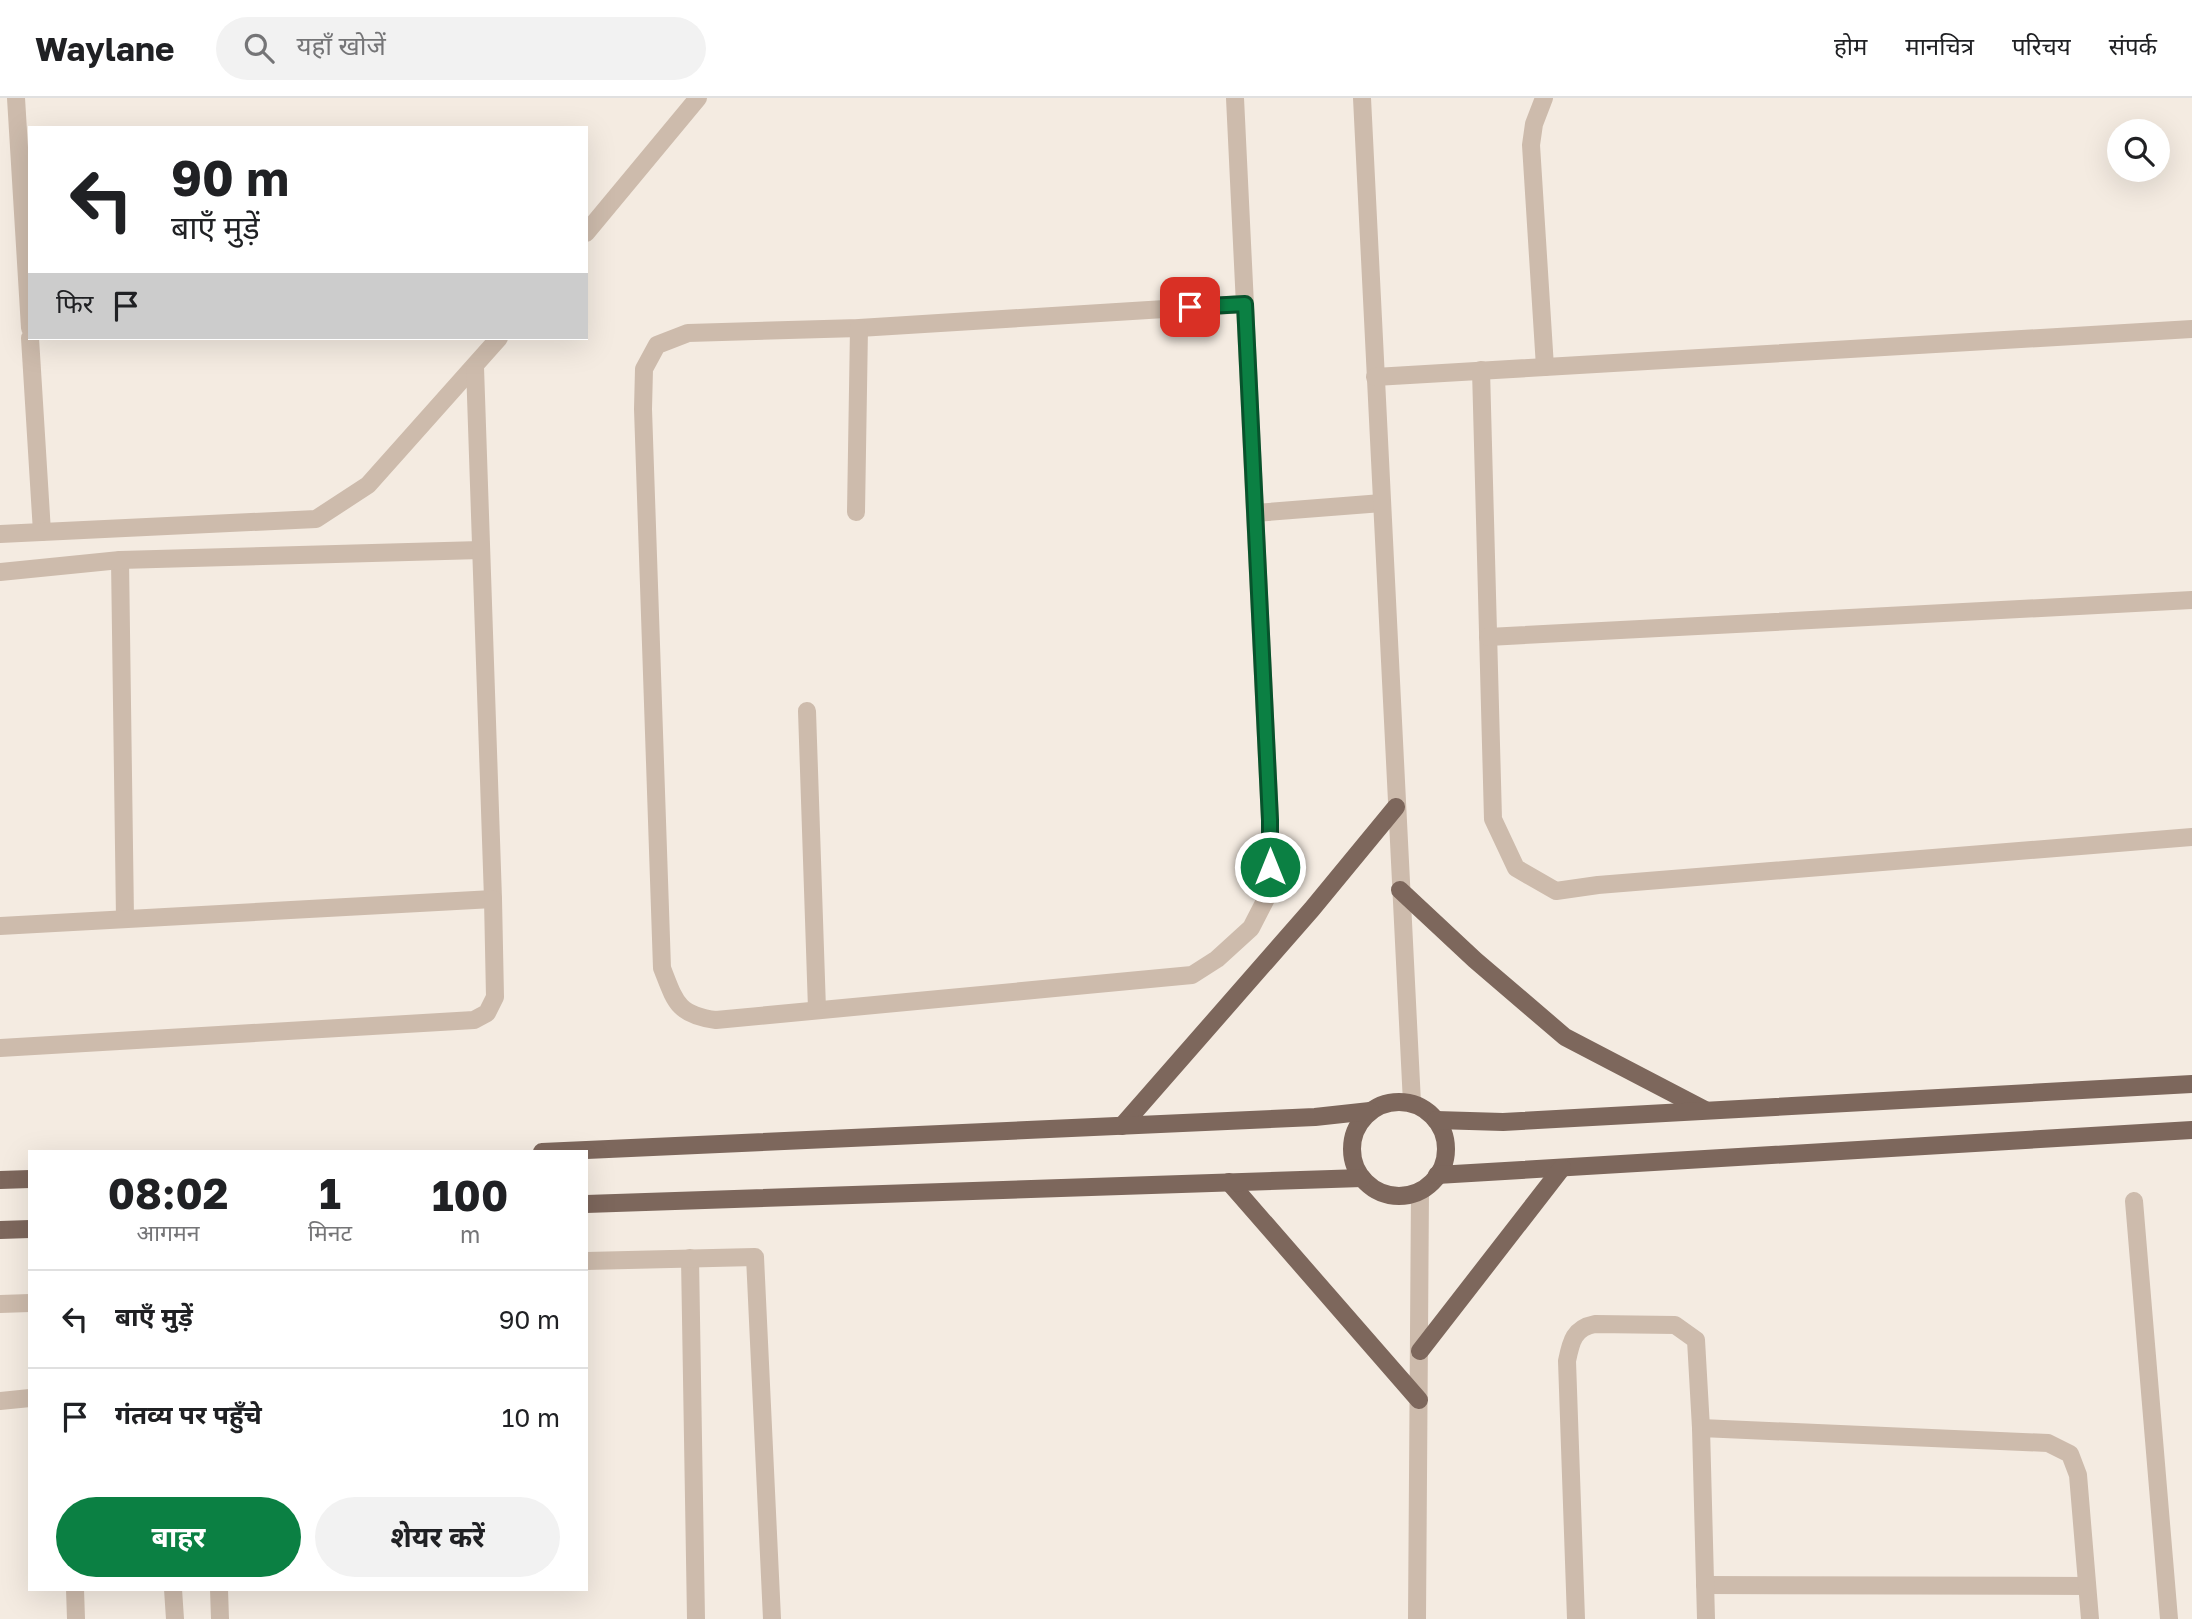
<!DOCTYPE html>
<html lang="hi">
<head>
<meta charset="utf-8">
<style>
  body { margin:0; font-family:"Golos Text","Noto Sans Devanagari",sans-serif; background:#f2f2f2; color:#202124; height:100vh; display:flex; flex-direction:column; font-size:26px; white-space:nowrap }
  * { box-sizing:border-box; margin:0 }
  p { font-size:23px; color:#757577 }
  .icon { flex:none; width:38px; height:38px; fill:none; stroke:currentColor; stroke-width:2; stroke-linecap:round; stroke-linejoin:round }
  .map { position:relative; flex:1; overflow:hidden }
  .details { position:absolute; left:28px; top:1052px; width:560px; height:441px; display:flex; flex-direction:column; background:#fff; border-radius:0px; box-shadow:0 7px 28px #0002 }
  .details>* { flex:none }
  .banner { position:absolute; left:28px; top:28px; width:560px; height:214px; border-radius:0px; box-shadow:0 7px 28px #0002; background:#fff; color:#202124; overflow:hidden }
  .buttons { position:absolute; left:2107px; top:21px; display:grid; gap:14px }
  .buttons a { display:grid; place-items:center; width:63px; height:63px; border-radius:50%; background:#fff; box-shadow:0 7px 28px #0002; font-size:35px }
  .pin { position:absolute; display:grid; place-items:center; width:60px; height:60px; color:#fff; margin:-30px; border-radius:14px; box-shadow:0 4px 10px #0006 }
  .me { position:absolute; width:77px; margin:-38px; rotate:0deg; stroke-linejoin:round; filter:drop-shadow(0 0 5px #0008) }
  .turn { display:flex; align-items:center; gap:24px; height:147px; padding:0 28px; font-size:32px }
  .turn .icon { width:91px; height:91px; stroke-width:2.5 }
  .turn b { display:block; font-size:49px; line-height:60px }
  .then { display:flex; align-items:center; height:66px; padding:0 28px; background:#0003; gap:14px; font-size:26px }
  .eta { display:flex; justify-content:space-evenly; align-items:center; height:119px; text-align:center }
  .eta b { font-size:42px; font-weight:700; line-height:49px }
  .action { display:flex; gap:14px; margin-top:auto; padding:14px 28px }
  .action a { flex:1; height:80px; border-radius:42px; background:#0b8043; color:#fff; font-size:28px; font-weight:700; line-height:80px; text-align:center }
  .action a+a { background:#f2f2f2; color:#202124 }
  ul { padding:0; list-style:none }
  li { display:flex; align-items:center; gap:21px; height:98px; padding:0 28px; border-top:2px solid #e0e0e0 }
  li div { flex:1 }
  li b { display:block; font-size:26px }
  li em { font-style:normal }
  header { display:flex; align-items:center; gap:42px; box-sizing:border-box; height:98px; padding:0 35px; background:#fff; border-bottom:2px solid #e0e0e0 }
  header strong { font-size:33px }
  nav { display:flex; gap:38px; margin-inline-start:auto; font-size:24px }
  .search { width:490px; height:63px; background:#f2f2f2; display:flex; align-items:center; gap:18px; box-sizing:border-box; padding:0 24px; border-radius:38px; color:#757577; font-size:26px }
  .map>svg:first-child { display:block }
</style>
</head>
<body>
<header>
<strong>Waylane</strong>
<div class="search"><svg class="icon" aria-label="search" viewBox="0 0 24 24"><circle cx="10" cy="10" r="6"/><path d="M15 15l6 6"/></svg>यहाँ खोजें</div>
<nav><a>होम</a><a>मानचित्र</a><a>परिचय</a><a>संपर्क</a></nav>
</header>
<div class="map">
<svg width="2192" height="1521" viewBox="0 0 2192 1521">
  <rect width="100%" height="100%" fill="#f4ebe1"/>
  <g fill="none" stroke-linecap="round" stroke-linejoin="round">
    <g stroke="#cdbbac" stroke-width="18">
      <polyline points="16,0 30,230"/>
      <polyline points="1235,0 1255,415 1382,405"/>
      <polyline points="1362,0 1412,1005"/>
      <polyline points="1544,0 1534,26 1531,47 1545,269"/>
      <polyline points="586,135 698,0"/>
      <path d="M1245,206l-386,24 -171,5 -31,12 -13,24 -1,40 19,559c13,33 15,47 54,52l476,-45 25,-16 34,-31 19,-37v-71l-15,-307"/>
      <polyline points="30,240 42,434"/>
      <polyline points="1481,272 1493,721 1516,770 1556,793 1598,787 2192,739"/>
      <polyline points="1375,279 2192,231"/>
      <polyline points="856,414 859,230"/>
      <polyline points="0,436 316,421 368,387 499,240"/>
      <polyline points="120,462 125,820"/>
      <polyline points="0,474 120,462 481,452"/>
      <polyline points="1488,539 2192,502"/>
      <polyline points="807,613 817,911"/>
      <polyline points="0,828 493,801 475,269"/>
      <polyline points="0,950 474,922 487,915 495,899 493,801"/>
      <polyline points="2134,1103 2169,1521"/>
      <polyline points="690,1160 696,1521"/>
      <polyline points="586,1163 755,1159 772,1521"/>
      <polyline points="0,1206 30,1205"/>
      <polyline points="0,1303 30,1300"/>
      <polyline points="1705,1487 2087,1488"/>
      <polyline points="75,1491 76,1521"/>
      <polyline points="173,1491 175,1521"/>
      <polyline points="219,1491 220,1521"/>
      <polyline points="1417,1521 1420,1093"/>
      <path d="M1576,1521l-9,-258c4,-20 7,-33 28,-37l80,1 21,15 5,88"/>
      <polyline points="1706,1521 1701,1330 2048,1345 2070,1356 2078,1377 2090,1521"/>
    </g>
    <g stroke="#7d675c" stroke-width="18">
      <polyline points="1400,792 1475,862 1565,939 1705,1012"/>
      <circle cx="1399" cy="1051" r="47"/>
      <polyline points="1436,1022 1503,1024 2192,986"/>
      <polyline points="1122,1028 1312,811 1396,709"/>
      <polyline points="542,1054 1315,1019 1370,1013"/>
      <polyline points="1437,1077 2192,1032"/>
      <polyline points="0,1082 30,1081"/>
      <polyline points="1229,1084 1419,1302"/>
      <polyline points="586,1106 1362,1080"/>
      <polyline points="0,1132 30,1131"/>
      <polyline points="1420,1253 1562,1070"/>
    </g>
  </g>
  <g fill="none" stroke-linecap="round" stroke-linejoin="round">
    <g stroke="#07532c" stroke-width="18">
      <polyline id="route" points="1190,209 1245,206 1270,722 1270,769"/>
    </g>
    <use href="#route" stroke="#0b8043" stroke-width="12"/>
  </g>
</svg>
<div class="buttons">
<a><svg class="icon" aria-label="search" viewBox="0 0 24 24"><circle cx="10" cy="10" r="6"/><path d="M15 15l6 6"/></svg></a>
</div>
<div class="pin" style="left:1190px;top:209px;background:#d93025"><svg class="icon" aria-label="arrive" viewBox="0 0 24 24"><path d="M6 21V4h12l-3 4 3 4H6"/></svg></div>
<svg class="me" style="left:1270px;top:769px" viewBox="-20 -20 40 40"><circle r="17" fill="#0b8043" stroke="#fff" stroke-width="3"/><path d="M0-11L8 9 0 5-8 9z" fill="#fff"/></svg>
<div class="banner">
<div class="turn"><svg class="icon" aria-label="left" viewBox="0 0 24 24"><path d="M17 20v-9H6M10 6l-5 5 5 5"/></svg><div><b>90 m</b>बाएँ मुड़ें</div></div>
<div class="then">फिर<svg class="icon" aria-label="arrive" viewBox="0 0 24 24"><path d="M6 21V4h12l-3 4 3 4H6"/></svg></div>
</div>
<section class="details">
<div class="eta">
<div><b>08:02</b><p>आगमन</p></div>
<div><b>1</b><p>मिनट</p></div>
<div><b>100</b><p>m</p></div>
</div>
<ul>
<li><svg class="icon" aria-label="left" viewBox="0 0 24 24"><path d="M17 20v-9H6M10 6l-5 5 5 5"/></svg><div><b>बाएँ मुड़ें</b></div><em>90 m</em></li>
<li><svg class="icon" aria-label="arrive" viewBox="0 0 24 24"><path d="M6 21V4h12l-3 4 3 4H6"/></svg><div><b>गंतव्य पर पहुँचे</b></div><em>10 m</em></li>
</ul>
<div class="action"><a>बाहर</a><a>शेयर करें</a></div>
</section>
</div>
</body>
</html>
